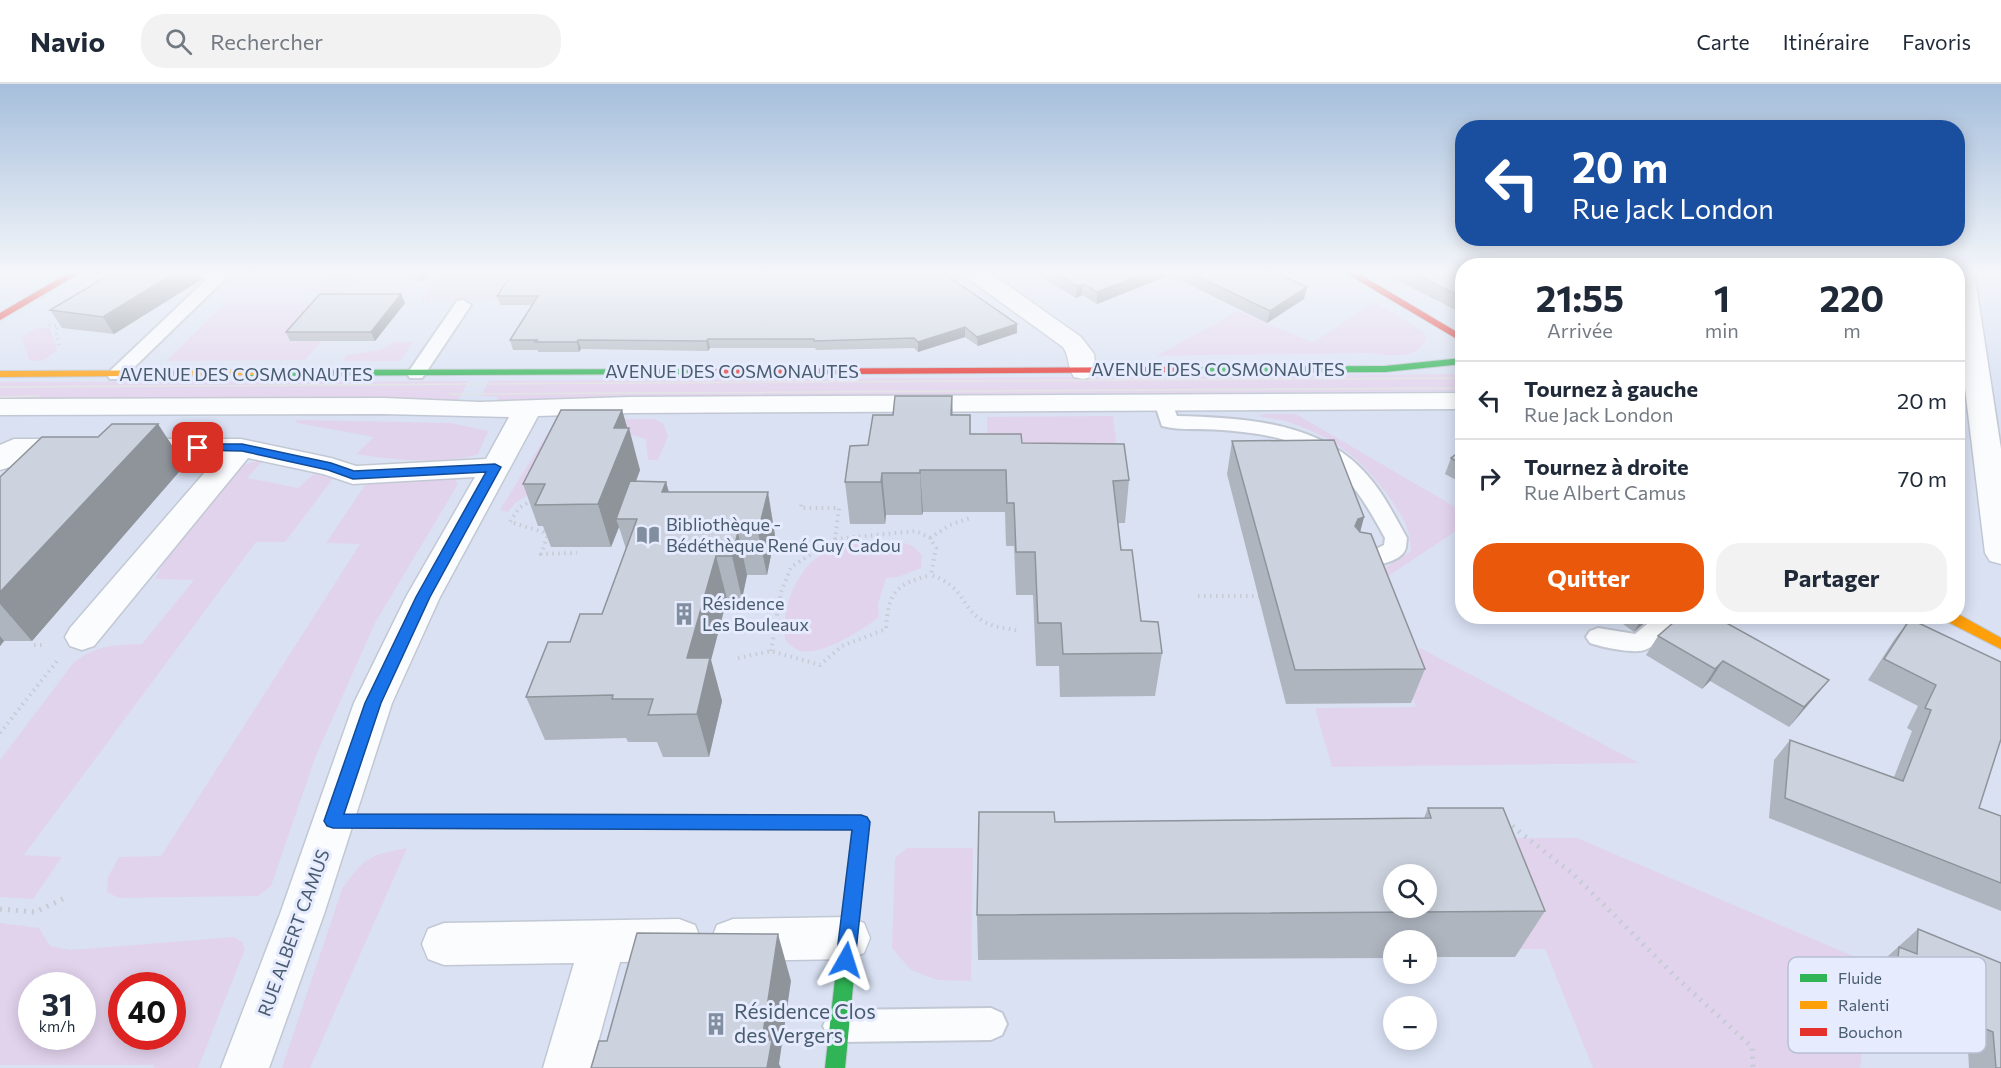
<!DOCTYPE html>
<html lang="fr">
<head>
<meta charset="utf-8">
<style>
  body { margin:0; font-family:Commissioner,sans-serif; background:#f2f2f3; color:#1f2937; height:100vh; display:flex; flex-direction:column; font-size:22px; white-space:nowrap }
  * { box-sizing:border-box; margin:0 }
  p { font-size:20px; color:#747a83 }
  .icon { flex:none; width:33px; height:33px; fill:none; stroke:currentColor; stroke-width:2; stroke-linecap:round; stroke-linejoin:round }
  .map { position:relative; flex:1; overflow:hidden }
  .panel { position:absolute; left:1455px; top:174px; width:510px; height:366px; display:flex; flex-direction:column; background:#fff; border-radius:24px; box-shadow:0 3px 15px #0003 }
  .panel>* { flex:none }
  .hud { position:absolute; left:1455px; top:36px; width:510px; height:126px; border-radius:24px; box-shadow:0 3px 15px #0003; background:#1a4fa0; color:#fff; overflow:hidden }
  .fabs { position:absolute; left:1383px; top:780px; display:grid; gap:12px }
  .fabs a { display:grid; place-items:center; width:54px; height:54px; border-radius:50%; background:#fff; box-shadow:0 3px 15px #0003; font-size:30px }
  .speed { position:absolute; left:18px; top:888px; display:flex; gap:12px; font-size:30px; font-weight:700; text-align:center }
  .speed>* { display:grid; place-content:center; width:78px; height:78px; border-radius:50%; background:#fff; box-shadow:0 3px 15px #0003; line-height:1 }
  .speed small { font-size:15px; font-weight:400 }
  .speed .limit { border:9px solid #d22; background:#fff; color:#111 }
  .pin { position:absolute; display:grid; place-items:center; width:51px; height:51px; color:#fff; margin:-26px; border-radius:12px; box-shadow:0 3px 9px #0006 }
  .me { position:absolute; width:66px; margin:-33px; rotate:6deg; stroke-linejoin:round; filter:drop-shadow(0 0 4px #0008) }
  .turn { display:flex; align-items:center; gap:21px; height:126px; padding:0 18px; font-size:27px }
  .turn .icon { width:78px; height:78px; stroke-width:2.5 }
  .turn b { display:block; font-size:42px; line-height:51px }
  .eta { display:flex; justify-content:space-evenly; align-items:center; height:102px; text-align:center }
  .eta b { font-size:36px; font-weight:700; line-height:42px }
  .primary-button { display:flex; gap:12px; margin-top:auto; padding:12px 18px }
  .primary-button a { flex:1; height:69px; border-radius:24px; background:#ea580c; color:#fff; font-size:24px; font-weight:700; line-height:69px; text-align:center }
  .primary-button a+a { background:#f2f2f3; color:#1f2937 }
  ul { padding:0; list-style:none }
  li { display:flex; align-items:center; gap:18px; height:78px; padding:0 18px; border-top:2px solid #e0e1e3 }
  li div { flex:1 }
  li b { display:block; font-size:22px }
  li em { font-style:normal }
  header { display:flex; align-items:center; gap:36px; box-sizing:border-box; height:84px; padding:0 30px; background:#fff; border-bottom:2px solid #e0e1e3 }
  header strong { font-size:28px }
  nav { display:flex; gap:33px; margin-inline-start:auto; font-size:21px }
  .search { width:420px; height:54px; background:#f2f2f3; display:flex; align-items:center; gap:15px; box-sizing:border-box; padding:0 21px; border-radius:24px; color:#747a83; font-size:22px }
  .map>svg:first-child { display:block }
</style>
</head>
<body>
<header>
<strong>Navio</strong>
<div class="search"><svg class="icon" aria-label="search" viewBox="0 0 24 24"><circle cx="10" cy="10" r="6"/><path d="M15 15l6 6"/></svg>Rechercher</div>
<nav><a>Carte</a><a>Itinéraire</a><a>Favoris</a></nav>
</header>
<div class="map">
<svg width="2001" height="984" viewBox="0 0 2001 984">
  <rect width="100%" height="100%" fill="#e6eaf5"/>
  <path fill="#d9e1f3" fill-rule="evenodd" d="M0,188h1462v344h496v-344h43v796h-2001zM1394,790h32v34h-32zM1394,856h32v34h-32zM32,902h50v50h-50zM122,902h50v50h-50zM1394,922h32v34h-32z"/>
  <polygon fill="#d3e1f0" points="22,188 89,188 0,242 0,200"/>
  <g fill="#e2d3ed" fill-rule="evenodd">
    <polygon points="441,188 523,188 504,216 423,215"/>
    <path d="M340,192l12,1 4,5c-8,12 -32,18 -44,9l-1,-3 8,-7z"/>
    <path d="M1374,218l50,30 2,8c-11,20 -36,16 -56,13l-214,3 82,-45 75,32z"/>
    <polygon points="225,219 325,219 322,257 305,276 166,277"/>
    <polygon points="37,243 50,244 57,267 42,277 29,276 22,253"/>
    <polygon points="393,258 413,258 400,277 342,277 347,271 380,266"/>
    <polygon points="1462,290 1462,307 582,314 495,320 498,313 481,312 489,297"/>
    <polygon points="469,297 456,319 390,314 0,316 0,298"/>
    <path d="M1264,330h32l166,97v16l-90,60 10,-17 29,-19c0,-23 -10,-36 -22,-54 -27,-38 -54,-59 -98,-74 -10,-4 -22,-4 -32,-7z"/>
    <polygon points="1113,332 1121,401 988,391 987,333"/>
    <polygon points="575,335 654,335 663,339 668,352 658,376 648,376 646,355"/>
    <path d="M296,336l155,3 37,8 -10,23c-32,11 -88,6 -122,0l18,-17 -77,-14z"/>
    <polygon points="549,347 565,349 528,411 515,419 508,428 500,426"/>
    <path d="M265,375l-18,19 51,10 18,-16 15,2 1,6 -47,62h-29l-232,313 38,2 -29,42 -33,-2v-137l74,-98c23,-17 40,-17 68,-18l52,-64 -39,-1 9,-17 75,-96z"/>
    <polygon points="387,393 452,393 458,400 375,539 315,674 271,802 258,812 119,814 107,808 108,793 119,773 161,772 360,460 326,459 365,401"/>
    <path d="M898,457l15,5 9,9 -1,13 -23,9 -12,1 -8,26 1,13c-16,13 -58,39 -79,34 -5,-2 -11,-7 -15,-11 -3,-35 11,-73 44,-90 17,-8 50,-7 69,-9z"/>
    <polygon points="1420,564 1639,679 1332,683 1315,624 1416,623 1400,579"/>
    <polygon points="1480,754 1577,754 1874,881 1860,984 1593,984 1545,865 1519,865"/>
    <path d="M407,764l-97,220h-28l60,-179c22,-32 28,-34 65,-41z"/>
    <polygon points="907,764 973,764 971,897 937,896 911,886 892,864 895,774"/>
    <path d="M0,839l39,5 11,18 20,4 164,-13 8,5 3,7 -47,119h-45l1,-3h-154zM32,902h50v50h-50zM122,902h50v50h-50z"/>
  </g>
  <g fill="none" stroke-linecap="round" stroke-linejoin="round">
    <g stroke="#c2c8d3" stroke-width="4">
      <g id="lane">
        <polygon points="190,188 227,188 229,191 122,295 110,295 107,291 110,287 208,194 192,191"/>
        <polygon points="463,216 471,221 425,290 422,294 410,294 407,290 457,217"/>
        <path d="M1163,312l7,2 7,18c66,2 145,5 191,60 16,18 27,41 39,62 -1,5 0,10 -3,14 -9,13 -40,16 -54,12l-3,-5 3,-5 26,-5 8,-4 1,-7c-43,-80 -71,-101 -163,-108 -19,-2 -41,1 -60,-4l-8,-24 2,-4z"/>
        <path d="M1657,532h28l-3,6c-11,8 -22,21 -35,27 -11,6 -45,-2 -57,-6l-4,-6 4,-6 8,-3 37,6z"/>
        <polygon points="991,924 1002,929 1007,940 1002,951 991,956 839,958 828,953 823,942 828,931 839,926"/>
      </g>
    </g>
    <g stroke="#c2c8d3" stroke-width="3">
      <g id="street">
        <path d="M962,188h27l92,65 13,17 2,17 -4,6 -9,2 -9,-2c-7,-10 -4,-20 -11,-30l-97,-70z"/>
        <polygon points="1958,188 1974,188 2001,365 2001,480 1990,477 1985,469 1958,246"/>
        <polygon points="1462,309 1462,325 629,329 538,332 440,513 392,619 324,830 269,984 221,984 280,830 354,619 406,513 475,393 353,400 323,390 248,374 94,562 82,566 70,562 65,553 70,544 218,373 129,373 119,370 115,364 119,358 129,355 241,355 331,374 356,382 486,375 509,333 384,330 0,331 0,315 384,314 480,318 629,313"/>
        <polygon points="14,355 74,355 84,358 88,364 84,370 74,373 22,373 10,383 0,386 0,361"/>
        <polygon points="848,833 864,839 870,854 864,869 848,875 733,877 717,871 711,856 717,841 733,835"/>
        <polygon points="679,835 695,841 701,856 695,871 679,877 620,878 591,984 543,984 574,879 444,881 428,875 422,860 428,845 444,839"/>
      </g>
    </g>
    <g stroke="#c0c7d1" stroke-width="2">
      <g id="fast">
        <polygon points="1462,274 1462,280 1385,288 1175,289 1170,286 1175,283 1385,282"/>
        <polygon points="691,285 695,286 695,290 249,292 244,289 249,286"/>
        <polygon points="724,731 861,731 867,733 869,738 845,984 825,984 852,745 724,745 718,743 716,738 718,733"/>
      </g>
    </g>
    <g stroke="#c0c7d1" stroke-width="2">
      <g id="slow">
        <polygon points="249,286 253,287 253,291 0,293 0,287"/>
        <polygon points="1958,530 2001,554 2001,565 1944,536 1942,532 1958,532"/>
        <polygon points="333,730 724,731 730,733 732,738 730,743 724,745 333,744 327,742 325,737 327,732"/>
      </g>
    </g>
    <g stroke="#c0c7d1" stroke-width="2">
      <g id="jam">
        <polygon points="70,188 82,188 0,236 0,229"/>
        <polygon points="1344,188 1356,188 1462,251 1462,258"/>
        <polygon points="1175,283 1180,286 1179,288 691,291 686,288 691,285"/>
      </g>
    </g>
    <g stroke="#c6ccd3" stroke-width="3" stroke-dasharray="1.5 4" stroke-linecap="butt">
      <polyline points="486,205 517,188"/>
      <polyline points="422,217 431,217"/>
      <polyline points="49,241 58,242 56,248 59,261"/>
    </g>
    <g stroke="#c6ccd3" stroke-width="4" stroke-dasharray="1.5 4.5" stroke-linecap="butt">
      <polyline points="532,416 519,424 510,438 543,448 547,453 541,470 577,469"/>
      <polyline points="930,454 950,441 970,434"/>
      <path d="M835,455l81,-8 14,7 6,10 -5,27c35,12 28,31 52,46 11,7 25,7 37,10"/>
      <polyline points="1198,512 1260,512"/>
      <polyline points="34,561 46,561"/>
      <polyline points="771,567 781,508 791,483 835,455 839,424 801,424 802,417"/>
      <path d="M738,574l33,-7 49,14 22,-19 44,-17c2,-37 10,-45 45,-54"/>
      <polyline points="0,649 57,577"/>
    </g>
    <g stroke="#c6ccd3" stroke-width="5" stroke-dasharray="2 6" stroke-linecap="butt">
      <polyline points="1506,737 1574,791 1678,895 1752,963 1753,984"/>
      <polyline points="0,825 35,828 65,814"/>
    </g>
    <use href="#lane" fill="#fbfcfe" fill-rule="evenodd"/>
    <use href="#street" fill="#fbfcfe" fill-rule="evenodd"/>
    <use href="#fast" fill="#30b455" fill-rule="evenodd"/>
    <use href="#slow" fill="#ff9f0a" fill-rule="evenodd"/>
    <use href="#jam" fill="#e5322d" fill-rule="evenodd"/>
    <g stroke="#e0e3e1" stroke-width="1.5">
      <polyline points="0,303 1462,294"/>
      <polyline points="450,310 1462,304"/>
      <polyline points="0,313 39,312"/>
    </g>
  </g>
  <g fill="#afb5bf">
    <polygon points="114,188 198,188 202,195 114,250 62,244 50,226"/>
    <polygon points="399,188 430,188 421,198"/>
    <polygon points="513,188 1017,240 1017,249 978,262 965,253 918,268 914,264 816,266 815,264 710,264 708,267 581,265 579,268 538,268 538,266 513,266 510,256 532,221 500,221 497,212"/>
    <polygon points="1033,188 1273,188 1304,215 1267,239 1170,191 1097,220 1082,211 1076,214"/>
    <polygon points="1380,188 1462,188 1462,229"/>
    <polygon points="401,210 405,219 375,257 290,257 286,248"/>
    <polygon points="952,312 953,331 970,350 1022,359 1129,396 1125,439 1118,439 1121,466 1141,537 1162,569 1155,612 1060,613 1059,582 1036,582 1033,511 1016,511 1014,462 1006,462 1005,428 923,428 922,431 886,431 885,440 850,440 845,398 868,361 893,331"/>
    <polygon points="622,326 640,386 636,397 666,398 669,408 775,451 767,491 747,491 742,515 727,515 711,576 722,617 709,673 663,673 657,658 628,658 626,654 545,656 526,613 570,558 602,530 626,465 619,443 611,463 551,463 543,442 538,442 523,400"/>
    <polygon points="98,353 185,381 32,557 4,557 0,562 0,393"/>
    <polygon points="1232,357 1364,433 1360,448 1425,585 1411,619 1286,620 1227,390"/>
    <polygon points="1462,366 1462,399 1445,390 1451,374"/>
    <polygon points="1612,532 1653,532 1634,548"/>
    <polygon points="1910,535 2001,578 1979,724 2001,732 2001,827 1769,734 1774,676 1790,656 1894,693 1912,647 1907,644 1918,622 1868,596 1894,556"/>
    <polygon points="1658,552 1829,596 1813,615 1789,643 1710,597 1702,605 1646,571"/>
    <polygon points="1428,724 1545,827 1515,873 1426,873 1426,856 1394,856 1394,874 978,876 977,831 1055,738 1424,734"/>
    <polygon points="1918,845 2001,879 2001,984 1969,984 1968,966 1873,926 1877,882"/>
  </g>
  <g fill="#8f949b">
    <polygon points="176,188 198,188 202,195 114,250 103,233"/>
    <polygon points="419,188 430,188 421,198 418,189"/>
    <polygon points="1149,188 1170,188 1170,191 1097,220 1097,208"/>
    <polygon points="1083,200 1082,211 1076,214 1077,202"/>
    <polygon points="1307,203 1304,215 1267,239 1270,227"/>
    <polygon points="401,210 405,219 375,257 371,248"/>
    <polygon points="1017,240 1017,249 978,262 977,253"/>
    <polygon points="965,243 965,253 918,268 918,258"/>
    <polygon points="708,255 710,264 708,267 706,257"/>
    <polygon points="578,256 581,265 579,268 577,258"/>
    <polygon points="622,326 628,347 629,344 640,386 622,435 616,435 619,443 611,463 598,420 614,344"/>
    <polygon points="158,340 185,381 32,557 0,520 0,508"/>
    <polygon points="920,386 923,428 922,431 920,389"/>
    <polygon points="882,389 886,431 885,440 881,398"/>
    <polygon points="666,398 677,440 662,408"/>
    <polygon points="768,408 775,451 767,491 758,448"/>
    <polygon points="1364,433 1355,467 1355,442 1358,435"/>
    <polygon points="738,448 747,491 742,515 732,472"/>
    <polygon points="716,472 727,515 711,576 722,617 709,673 697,630 687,574"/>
    <polygon points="1643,532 1653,532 1634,548"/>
    <polygon points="0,552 4,557 0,562"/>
    <polygon points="1723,577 1710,597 1702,605 1715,585"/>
    <polygon points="1829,596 1813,615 1789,643 1804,623"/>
    <polygon points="778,850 791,897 779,980 781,984 767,984 762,956"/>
  </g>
  <g fill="#ccd3de" stroke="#8f949b" stroke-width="1.5" fill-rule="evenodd">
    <polygon points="114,188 176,188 103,233 50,226"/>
    <polygon points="513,188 942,188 1017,240 977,253 965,243 918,258 914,254 814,257 814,255 708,255 706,257 578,256 577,258 535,258 537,256 510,256 538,212 497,212"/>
    <polygon points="1053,188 1149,188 1097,208 1083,200 1077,202"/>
    <polygon points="1189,188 1273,188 1307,203 1270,227"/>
    <polygon points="1411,188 1462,188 1462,213"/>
    <polygon points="320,210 401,210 371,248 286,248"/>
    <polygon points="895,312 952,312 951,331 970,331 970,350 1021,350 1022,359 1124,360 1129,396 1113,397 1121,466 1132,466 1141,537 1158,538 1162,569 1063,570 1061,539 1038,539 1035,468 1016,468 1014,419 1007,419 1006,386 920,386 920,389 882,389 881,398 845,398 850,362 868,361 873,331 893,331"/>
    <polygon points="561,326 622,326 614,344 629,344 598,420 535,421 545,400 523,400"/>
    <polygon points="112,340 158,340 0,508 0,393 42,353 98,353"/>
    <polygon points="1334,356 1364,433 1358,435 1355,442 1360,448 1371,450 1425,585 1295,586 1232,357"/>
    <polygon points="1462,366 1462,381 1451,374"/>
    <polygon points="630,397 666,398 662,408 768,408 758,448 738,448 732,472 716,472 687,574 710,574 697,630 648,631 653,615 612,615 613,611 526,613 548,558 570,558 580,530 602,530 637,435 616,435"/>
    <polygon points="1681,532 1714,532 1829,596 1804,623 1723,577 1715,585 1658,552"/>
    <polygon points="1910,535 2001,578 2001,655 1979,724 2001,732 2001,799 1785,714 1790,656 1903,697 1931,626 1925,624 1936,601 1884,575"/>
    <path d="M1428,724h75l42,103 -568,4 2,-103h75l1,10 376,-4zM1394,790h32v34h-32z"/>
    <polygon points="1918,845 2001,879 2001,984 1996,984 1993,948 1895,907 1899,863 1917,870"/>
    <polygon points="637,849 778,850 762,956 772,956 767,984 591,984 599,957 607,957"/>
  </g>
  <linearGradient id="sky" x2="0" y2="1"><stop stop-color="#a6bfdc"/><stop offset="0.58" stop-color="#f4f6fa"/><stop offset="1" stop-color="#f4f6fa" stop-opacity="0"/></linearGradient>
  <rect width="2001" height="326" fill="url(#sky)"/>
  <polygon fill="#1a73e8" stroke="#114b97" stroke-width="1.5" points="198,360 242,360 331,379 354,387 495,380 501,383 430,513 381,619 344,730 861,731 867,733 870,738 855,876 852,882 846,885 839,882 836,876 852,746 333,744 327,742 324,737 365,619 416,513 486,388 353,395 328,386 242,367 193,366 192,364"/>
  <defs>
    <g id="library-bare" transform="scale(1.8)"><path d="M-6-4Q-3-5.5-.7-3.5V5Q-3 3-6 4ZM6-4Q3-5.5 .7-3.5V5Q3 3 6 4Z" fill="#808e9f" stroke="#e6ebfe" stroke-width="2.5" paint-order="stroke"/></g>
    <g id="building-bare" transform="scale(1.8)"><path d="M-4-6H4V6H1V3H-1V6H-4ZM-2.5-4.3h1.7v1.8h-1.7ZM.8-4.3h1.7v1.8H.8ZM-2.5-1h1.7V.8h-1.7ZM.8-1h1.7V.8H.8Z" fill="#808e9f" stroke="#e6ebfe" stroke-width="2.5" paint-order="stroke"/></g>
  </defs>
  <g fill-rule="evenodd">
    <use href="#library-bare" x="648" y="451"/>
    <use href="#building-bare" x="684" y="530"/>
    <use href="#building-bare" x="716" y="940"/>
  </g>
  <g text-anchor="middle" stroke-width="6" stroke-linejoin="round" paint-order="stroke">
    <g font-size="18" fill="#495c70" stroke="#e6ebfe">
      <text x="1218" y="292">AVENUE DES COSMONAUTES</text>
      <text x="732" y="294">AVENUE DES COSMONAUTES</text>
      <text x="246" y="297">AVENUE DES COSMONAUTES</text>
      <text transform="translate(294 849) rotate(-70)" y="6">RUE ALBERT CAMUS</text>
    </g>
    <g font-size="18" fill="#495c70" stroke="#e6ebfe" text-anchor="start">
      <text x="666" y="447">Bibliothèque -<tspan x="666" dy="21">Bédéthèque René Guy Cadou</tspan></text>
      <text x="702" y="526">Résidence<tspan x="702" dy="21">Les Bouleaux</tspan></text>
    </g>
    <g font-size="21" fill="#495c70" stroke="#e6ebfe" text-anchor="start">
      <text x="734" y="935">Résidence Clos<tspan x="734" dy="24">des Vergers</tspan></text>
    </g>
  </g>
  <rect x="1788" y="873" width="198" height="96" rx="9" fill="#e6ebfe" stroke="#b7c0d3" stroke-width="1.5"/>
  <rect x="1800" y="890" width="27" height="8" fill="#30b455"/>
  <rect x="1800" y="917" width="27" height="8" fill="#ff9f0a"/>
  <rect x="1800" y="944" width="27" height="8" fill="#e5322d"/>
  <g font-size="16" fill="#495c70">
    <text x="1838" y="900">Fluide</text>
    <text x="1838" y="927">Ralenti</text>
    <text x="1838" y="954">Bouchon</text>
  </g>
</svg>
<div class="fabs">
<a><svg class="icon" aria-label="search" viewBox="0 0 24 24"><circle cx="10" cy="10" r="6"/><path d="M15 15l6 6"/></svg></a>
<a>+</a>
<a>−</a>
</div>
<div class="speed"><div>31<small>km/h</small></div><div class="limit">40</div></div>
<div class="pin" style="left:198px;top:364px;background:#d93025"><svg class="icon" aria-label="arrive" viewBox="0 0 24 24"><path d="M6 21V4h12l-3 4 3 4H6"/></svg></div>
<svg class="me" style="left:846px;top:876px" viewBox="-20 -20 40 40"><path d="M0-17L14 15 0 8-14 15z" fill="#1a73e8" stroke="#fff" stroke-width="4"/></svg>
<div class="hud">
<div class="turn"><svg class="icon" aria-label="left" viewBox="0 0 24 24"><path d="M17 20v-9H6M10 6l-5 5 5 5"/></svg><div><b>20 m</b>Rue Jack London</div></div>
</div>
<section class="panel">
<div class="eta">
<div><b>21:55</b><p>Arrivée</p></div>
<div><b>1</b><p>min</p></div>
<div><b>220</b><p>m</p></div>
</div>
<ul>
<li><svg class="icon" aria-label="left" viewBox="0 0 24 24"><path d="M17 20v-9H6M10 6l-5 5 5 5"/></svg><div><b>Tournez à gauche</b><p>Rue Jack London</p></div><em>20 m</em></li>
<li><svg class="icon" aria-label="right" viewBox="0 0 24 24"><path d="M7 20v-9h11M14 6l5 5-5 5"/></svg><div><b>Tournez à droite</b><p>Rue Albert Camus</p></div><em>70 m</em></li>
</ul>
<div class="primary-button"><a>Quitter</a><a>Partager</a></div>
</section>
</div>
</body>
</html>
